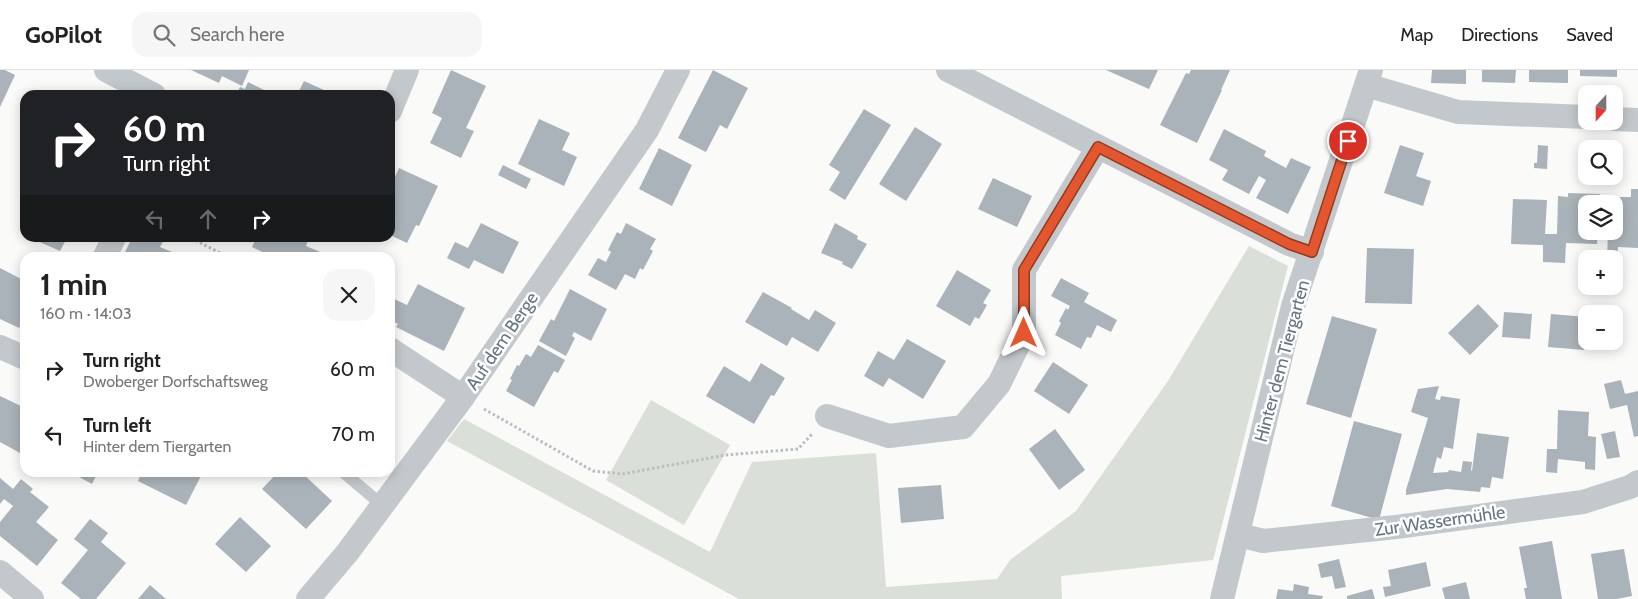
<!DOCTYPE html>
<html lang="en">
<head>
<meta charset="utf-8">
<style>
  body { margin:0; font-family:Cabin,sans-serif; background:#f6f6f6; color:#222; height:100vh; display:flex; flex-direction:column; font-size:19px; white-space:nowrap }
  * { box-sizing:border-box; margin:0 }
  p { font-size:16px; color:#767676 }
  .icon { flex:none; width:28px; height:28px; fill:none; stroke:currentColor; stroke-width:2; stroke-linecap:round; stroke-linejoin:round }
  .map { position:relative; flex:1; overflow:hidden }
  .panel { position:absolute; left:20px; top:182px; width:375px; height:225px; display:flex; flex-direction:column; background:#fff; border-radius:15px; box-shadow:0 2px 12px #0003 }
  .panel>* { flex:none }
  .hud { position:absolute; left:20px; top:20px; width:375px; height:152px; border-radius:15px; box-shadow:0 2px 12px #0003; background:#202124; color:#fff; overflow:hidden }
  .needle { width:32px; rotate:201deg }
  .controls { position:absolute; left:1578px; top:15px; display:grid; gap:10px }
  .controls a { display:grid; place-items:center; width:45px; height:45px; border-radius:10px; background:#fff; box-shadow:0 2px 12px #0003; font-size:25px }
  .pin { position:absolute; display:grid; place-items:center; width:42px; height:42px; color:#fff; margin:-21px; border:2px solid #fff; border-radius:50%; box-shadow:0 1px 5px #0007 }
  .me { position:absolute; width:55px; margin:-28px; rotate:0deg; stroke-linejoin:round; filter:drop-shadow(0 0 4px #0008) }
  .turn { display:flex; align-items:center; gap:18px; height:105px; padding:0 20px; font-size:22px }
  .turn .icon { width:65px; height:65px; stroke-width:2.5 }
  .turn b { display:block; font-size:35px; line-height:42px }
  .lanes { display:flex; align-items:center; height:48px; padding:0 20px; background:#0003; justify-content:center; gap:25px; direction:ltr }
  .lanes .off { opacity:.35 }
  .round { display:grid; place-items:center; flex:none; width:52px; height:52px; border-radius:15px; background:#f6f6f6 }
  .head { display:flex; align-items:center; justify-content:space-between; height:85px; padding:0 20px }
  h1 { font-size:30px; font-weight:700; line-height:38px }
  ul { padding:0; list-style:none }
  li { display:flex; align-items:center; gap:15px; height:65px; padding:0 20px }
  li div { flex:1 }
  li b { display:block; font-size:19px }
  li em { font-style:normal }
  header { display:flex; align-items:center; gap:30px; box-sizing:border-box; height:70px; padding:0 25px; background:#fff; border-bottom:1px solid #e0e0e0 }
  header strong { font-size:24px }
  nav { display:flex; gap:28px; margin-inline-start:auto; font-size:18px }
  .search { width:350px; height:45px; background:#f6f6f6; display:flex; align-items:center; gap:12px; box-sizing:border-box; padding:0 18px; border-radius:15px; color:#767676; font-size:19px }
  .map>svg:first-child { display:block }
</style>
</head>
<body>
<header>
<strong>GoPilot</strong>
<div class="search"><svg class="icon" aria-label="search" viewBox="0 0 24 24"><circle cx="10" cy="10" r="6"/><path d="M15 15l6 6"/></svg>Search here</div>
<nav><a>Map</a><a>Directions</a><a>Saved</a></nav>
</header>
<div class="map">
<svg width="1638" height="529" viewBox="0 0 1638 529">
  <rect width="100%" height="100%" fill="#fafaf8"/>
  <g fill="#dadfd7">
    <polygon points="1249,176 1288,196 1213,490 1061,506 1062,529 739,529 447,371 464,349 710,482 752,392 876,383 886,517 997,509 1010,490 1076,441 1168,311"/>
    <polygon points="651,330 730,375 684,455 606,410"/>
  </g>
  <g fill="#aab3b9">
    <polygon points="0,0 5,0 15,5 0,37"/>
    <polygon points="191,0 249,0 242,16 222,6 219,13"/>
    <polygon points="451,0 486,16 466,58 474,61 461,88 430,73 442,48 432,43"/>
    <polygon points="713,0 748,18 727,59 720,55 706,82 678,68"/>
    <polygon points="1106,0 1158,0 1149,19"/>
    <polygon points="1191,0 1230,0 1221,20 1222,20 1197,73 1160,55 1186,3 1189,4"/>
    <polygon points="1432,0 1466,0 1466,14 1431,13"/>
    <polygon points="1482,0 1516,0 1515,13 1482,12"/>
    <polygon points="1529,0 1568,0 1568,13 1529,12"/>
    <polygon points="1580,0 1617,0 1617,7 1580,6"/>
    <polygon points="304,11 335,25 297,25"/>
    <polygon points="248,12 270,23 269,25 236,25 240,17 245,19"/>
    <polygon points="864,39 891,55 845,130 829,120 840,102 829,95"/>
    <polygon points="539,49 570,63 562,80 577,87 564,116 518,94"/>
    <polygon points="915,57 942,74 906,131 879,114"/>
    <polygon points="1224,59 1266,81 1264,86 1286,98 1291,88 1311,97 1288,144 1256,128 1266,110 1259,106 1249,124 1222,110 1228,100 1209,90"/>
    <polygon points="1400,75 1424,83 1416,106 1431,111 1423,136 1384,123"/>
    <polygon points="1538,75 1548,76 1547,99 1534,98 1534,93 1537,93"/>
    <polygon points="659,78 692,95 672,136 639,119"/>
    <polygon points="503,95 531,109 526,119 498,105"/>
    <polygon points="399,98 438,116 419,156 416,155 407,173 390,165 390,118"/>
    <polygon points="993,108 1032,126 1017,157 978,139"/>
    <polygon points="1631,119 1638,119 1638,178 1618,177 1617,194 1614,193 1614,189 1607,189 1608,161 1614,161 1614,141 1620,141 1620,127 1631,127"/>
    <polygon points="1568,123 1600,124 1599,134 1586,134 1586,161 1598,161 1597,174 1566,173 1565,193 1543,192 1543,175 1511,174 1513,129 1547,130 1545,164 1557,164 1558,126 1568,127"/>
    <polygon points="481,153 519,172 503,204 474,190 469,199 447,188 455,172 468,178"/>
    <polygon points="626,153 656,169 650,179 653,181 643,200 640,198 635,209 625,204 616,220 588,205 598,188 606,192 611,182 608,180 617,162 621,164"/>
    <polygon points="835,153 858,166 857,169 867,174 852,199 842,194 843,192 821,183"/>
    <polygon points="31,168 67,168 60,181"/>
    <polygon points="132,168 165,168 160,177 172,182 169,188 122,188"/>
    <polygon points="256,168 309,168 306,176 325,184 324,188 275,188 252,177"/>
    <polygon points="1367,178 1414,179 1412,234 1365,233"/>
    <polygon points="0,198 25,211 25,246 19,258 0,249"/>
    <polygon points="957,200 991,220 983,233 987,235 979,249 975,247 970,256 936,236"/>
    <polygon points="1061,208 1089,223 1084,232 1117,250 1111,262 1097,255 1091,268 1087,267 1081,279 1055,265 1061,253 1059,251 1066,238 1068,240 1070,236 1051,226"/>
    <polygon points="418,214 465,238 444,281 396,257 398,254 390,250 390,227 407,235"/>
    <polygon points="570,219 607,239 591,271 574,262 572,266 575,268 566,286 539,271 551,249 554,251"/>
    <polygon points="763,222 792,238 791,239 809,250 815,240 836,253 818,282 792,267 787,276 745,252"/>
    <polygon points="1478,234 1499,256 1470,285 1448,263"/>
    <polygon points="1504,242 1532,244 1530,269 1502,267"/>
    <polygon points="1551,244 1586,247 1584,280 1548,277"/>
    <polygon points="1332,246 1377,259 1351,348 1306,334"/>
    <polygon points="907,269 946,291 923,329 889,308 883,317 864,306 878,281 894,290"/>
    <polygon points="538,275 565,290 558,303 554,301 534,337 506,321 512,310 510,309 517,295 519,296 526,284 531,287"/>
    <polygon points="1053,292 1088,315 1069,344 1034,321"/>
    <polygon points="761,293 785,308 774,326 771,325 754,354 706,326 724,296 750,312"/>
    <polygon points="1621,310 1625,324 1638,321 1638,366 1634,367 1627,335 1610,339 1604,314"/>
    <polygon points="1439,316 1435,329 1440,330 1441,326 1460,329 1453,379 1444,377 1441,389 1437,387 1433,403 1448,402 1449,400 1461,402 1463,391 1472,392 1471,400 1472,401 1477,363 1509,367 1503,409 1492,407 1490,418 1481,417 1480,422 1447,419 1406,425 1406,420 1428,348 1411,342 1418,319"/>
    <polygon points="0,326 25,338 25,373 20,383 0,372"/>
    <polygon points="1558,340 1589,342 1588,366 1596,367 1595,400 1585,399 1585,392 1558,389 1557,403 1546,402 1547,379 1557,379"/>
    <polygon points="1354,351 1402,364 1379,450 1331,436"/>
    <polygon points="1055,359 1085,400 1059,420 1029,379"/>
    <polygon points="1615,361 1620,387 1607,389 1601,364"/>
    <polygon points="70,402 98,402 92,414"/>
    <polygon points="142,402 203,402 186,435 138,411"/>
    <polygon points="278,402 301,402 332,431 306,459 262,419"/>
    <polygon points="0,408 13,419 21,409 33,419 30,422 49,437 36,452 58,470 37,496 0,466 0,452 13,436 4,429 0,434"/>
    <polygon points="941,415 944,449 901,453 898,418"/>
    <polygon points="240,447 271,476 246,502 215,474"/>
    <polygon points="90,449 108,463 101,472 126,493 96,529 81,529 61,513 88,480 74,469"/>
    <polygon points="1552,471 1562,529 1526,529 1524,518 1527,518 1519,477"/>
    <polygon points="1624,479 1632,526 1617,529 1598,529 1591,484"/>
    <polygon points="1339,489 1346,517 1335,519 1332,506 1321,508 1318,494"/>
    <polygon points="1426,492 1431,516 1385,527 1383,517 1391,516 1388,500"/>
    <polygon points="1466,512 1470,529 1445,529 1442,518"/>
    <polygon points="1294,514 1309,517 1308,524 1323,526 1322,529 1276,529 1278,519 1293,521"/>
    <polygon points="150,515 166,529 138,529"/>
    <polygon points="1372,519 1375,529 1347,529 1347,526"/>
  </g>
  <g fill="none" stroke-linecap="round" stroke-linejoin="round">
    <g stroke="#bbbfc2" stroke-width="3" stroke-dasharray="2.5 2.5" stroke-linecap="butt">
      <polyline points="191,168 230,188"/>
      <polyline points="484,339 593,401 622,404 726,385 798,379 812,364"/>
    </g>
    <polyline stroke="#c3c8cc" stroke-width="12" points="343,402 382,435"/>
    <g stroke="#c3c8cc" stroke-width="24">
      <polyline points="106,0 154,25"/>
      <polyline points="948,0 1289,174 1312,182"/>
      <polyline points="1366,15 1458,42 1586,47"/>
      <polyline points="390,41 407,0"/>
      <polyline points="1614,49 1638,50"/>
      <polyline points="104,188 114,168"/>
      <polyline points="0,277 25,288"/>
      <polyline points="390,279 463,327"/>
      <polyline points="827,346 889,366 963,357 999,314 1024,263 1024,200 1098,77"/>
      <polyline points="1239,465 1263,471 1396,457 1583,432 1630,417 1638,412"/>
      <polyline points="0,502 32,529"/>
      <polyline points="308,529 347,483 463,327 647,60 678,0"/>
      <polyline points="1222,529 1293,236 1371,0"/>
    </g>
  </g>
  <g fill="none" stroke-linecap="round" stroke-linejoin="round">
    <g stroke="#94391e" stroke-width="12">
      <polyline id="route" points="1024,263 1024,200 1098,77 1289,174 1312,182 1348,71"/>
    </g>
    <use href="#route" stroke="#e4572e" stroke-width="9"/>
  </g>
  <g text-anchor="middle" stroke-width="5" stroke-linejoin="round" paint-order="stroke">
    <g font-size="18" fill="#657683" stroke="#fff">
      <text transform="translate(502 271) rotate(-56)" y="6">Auf dem Berge</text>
      <text transform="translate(1282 291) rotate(-75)" y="6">Hinter dem Tiergarten</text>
      <text transform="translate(1440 451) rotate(-8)" y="6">Zur Wassermühle</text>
    </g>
  </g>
</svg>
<div class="controls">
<a><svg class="needle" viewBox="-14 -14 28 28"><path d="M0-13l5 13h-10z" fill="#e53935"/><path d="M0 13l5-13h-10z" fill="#767676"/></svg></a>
<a><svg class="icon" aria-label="search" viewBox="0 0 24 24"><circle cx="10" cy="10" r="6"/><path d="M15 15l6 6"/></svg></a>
<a><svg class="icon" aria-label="layers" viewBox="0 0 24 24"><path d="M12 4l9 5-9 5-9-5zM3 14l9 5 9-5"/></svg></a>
<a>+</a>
<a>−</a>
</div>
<div class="pin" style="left:1348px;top:71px;background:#d93025"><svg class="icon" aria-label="arrive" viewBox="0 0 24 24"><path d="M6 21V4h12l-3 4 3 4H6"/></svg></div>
<svg class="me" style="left:1024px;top:263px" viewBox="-20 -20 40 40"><path d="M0-17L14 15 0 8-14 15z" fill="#e4572e" stroke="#fff" stroke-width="4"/></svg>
<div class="hud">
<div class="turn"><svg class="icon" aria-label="right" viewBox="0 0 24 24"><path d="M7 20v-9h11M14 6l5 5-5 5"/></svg><div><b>60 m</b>Turn right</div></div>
<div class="lanes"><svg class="icon off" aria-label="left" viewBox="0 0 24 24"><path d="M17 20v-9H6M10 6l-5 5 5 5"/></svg><svg class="icon off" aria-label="ahead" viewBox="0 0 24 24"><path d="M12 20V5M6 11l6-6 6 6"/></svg><svg class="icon" aria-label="right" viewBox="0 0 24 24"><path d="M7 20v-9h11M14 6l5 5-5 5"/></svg></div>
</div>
<section class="panel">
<div class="head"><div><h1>1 min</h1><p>160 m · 14:03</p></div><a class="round"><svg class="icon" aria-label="close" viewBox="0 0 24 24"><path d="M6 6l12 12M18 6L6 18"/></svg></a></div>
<ul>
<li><svg class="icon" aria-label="right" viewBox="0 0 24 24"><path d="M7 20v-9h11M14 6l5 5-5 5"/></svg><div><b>Turn right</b><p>Dwoberger Dorfschaftsweg</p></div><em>60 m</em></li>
<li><svg class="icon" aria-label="left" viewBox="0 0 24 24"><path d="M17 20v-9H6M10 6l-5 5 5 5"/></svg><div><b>Turn left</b><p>Hinter dem Tiergarten</p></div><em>70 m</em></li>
</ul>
</section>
</div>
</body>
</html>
